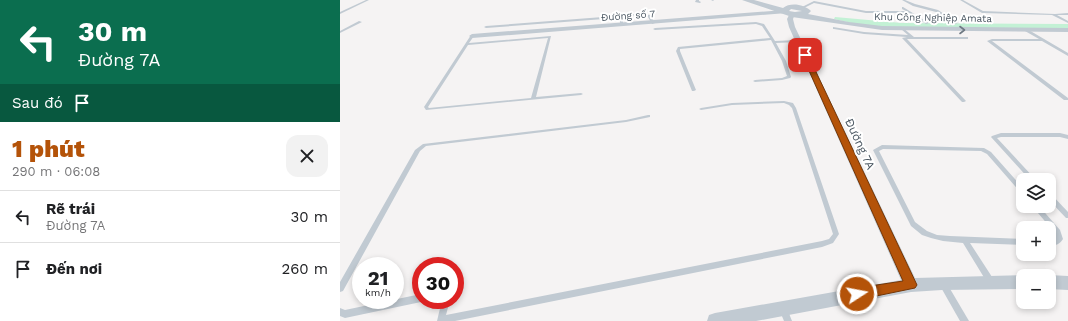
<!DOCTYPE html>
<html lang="vi">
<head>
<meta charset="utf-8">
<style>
  body { margin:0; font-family:"Work Sans",sans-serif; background:#f2f2f2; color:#202124; height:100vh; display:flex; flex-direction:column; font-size:15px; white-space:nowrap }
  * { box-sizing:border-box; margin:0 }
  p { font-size:13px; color:#757577 }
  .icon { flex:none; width:22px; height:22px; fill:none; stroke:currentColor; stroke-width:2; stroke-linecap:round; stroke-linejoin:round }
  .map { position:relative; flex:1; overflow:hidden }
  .side { display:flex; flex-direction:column; background:#fff; width:340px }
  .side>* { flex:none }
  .hud { background:#0b6e4f; color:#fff; overflow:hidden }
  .tools { position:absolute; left:676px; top:173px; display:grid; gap:8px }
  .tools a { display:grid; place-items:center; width:40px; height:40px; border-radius:8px; background:#fff; box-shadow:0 2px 6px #0003; font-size:20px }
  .speed { position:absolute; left:12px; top:257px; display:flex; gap:8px; font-size:20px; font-weight:700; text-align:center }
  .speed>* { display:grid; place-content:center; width:52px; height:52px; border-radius:50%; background:#fff; box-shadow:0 2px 6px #0003; line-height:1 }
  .speed small { font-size:10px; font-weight:400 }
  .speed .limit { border:6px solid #d22; background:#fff; color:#111 }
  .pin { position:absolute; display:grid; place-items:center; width:34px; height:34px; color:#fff; margin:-17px; border-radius:8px; box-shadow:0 2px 6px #0006 }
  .me { position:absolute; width:44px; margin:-22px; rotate:79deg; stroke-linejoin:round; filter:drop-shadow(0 0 3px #0008) }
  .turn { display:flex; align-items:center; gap:14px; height:84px; padding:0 12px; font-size:18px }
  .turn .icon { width:52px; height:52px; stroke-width:2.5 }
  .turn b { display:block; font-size:28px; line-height:34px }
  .then { display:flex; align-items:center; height:38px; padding:0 12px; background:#0003; gap:8px; font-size:15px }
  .round { display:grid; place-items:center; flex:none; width:42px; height:42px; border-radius:12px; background:#f2f2f2 }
  .head { display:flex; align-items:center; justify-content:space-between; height:68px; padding:0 12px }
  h1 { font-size:24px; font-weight:800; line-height:30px; color:#b45309 }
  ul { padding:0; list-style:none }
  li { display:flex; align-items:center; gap:12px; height:52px; padding:0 12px; border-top:1px solid #e0e0e0 }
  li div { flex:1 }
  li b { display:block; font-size:15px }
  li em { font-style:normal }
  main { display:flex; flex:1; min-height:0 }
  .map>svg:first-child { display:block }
</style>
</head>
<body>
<main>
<section class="side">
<div class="hud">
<div class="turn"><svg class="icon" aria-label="left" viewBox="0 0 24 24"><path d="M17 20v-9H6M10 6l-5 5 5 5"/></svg><div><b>30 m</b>Đường 7A</div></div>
<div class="then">Sau đó<svg class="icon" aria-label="arrive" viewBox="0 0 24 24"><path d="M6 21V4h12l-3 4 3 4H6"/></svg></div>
</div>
<div class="head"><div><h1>1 phút</h1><p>290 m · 06:08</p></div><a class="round"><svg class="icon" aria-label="close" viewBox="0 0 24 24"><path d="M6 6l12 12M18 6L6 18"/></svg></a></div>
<ul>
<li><svg class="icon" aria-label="left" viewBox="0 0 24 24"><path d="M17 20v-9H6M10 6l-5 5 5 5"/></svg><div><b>Rẽ trái</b><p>Đường 7A</p></div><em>30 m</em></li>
<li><svg class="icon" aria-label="arrive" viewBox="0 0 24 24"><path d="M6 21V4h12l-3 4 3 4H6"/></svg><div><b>Đến nơi</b></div><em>260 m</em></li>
</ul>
</section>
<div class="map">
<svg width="728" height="321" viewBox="0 0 728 321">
  <rect width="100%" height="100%" fill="#f5f3f3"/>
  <polygon fill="#c3f1d5" points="495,17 562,23 728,24 728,29 597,28 525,26 494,19"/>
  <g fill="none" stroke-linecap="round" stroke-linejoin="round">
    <g fill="#c1cad2" fill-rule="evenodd">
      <polygon points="26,0 29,0 0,14 0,12"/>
      <polygon points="356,0 359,0 359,1 361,2 360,3 355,2"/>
      <polygon points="371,0 374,0 373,1"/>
      <polygon points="562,0 565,0 575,4 598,10 618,23 615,24 596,12 573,6"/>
      <polygon points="620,0 623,0 643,11 715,14 728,13 728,15 717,15 728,21 728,23 712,15 642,13"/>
      <polygon points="474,1 526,11 566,11 562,9 562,7 563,7 589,23 586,24 569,13 526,13 474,3 462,9 460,8"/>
      <path d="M291,14h11l8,1 5,8 -3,1 -4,-7c-9,-3 -17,-2 -25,2v6l-3,1v-8z"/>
      <polygon points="263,17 265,18 264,19 146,28 144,27 146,26"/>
      <polygon points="19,21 22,22 0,33 0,31"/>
      <polygon points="416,22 424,24 435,41 458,40 460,41 458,42 436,43 446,61 451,77 450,78 442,80 415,82 413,81 415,80 442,78 447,76 442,61 431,40 340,49 340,51 356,90 354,91 352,91 336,51 338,47 430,38 422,26 416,24 315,30 313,29 315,28"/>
      <polygon points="493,27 524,32 568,35 561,29 563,28 574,37 628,37 628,39 567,39 626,101 624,102 622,102 562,38 567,37 524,34 494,29 493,29"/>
      <polygon points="685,29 687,29 728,53 728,56 702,41 652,41 728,98 728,100 724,100 647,41 652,39 699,39 685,31"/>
      <path d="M131,35l3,1 -5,7 82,-7 -15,61 45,-4 2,1 -2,1 -155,15 -2,-3zM208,38l-17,60 -102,10 -1,-1 40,-62z"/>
      <polygon points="444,101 453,103 456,108 499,234 493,243 482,247 115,321 97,321 102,300 110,300 106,315 482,241 489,239 493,234 452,108 449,105 444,103 392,105 361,110 359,109 361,108 392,103"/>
      <polygon points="308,115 310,115 310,117 286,122 86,146 80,151 3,291 0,292 0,282 75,150 83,144 286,120"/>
      <polygon points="661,133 720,133 728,135 728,139 720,137 661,137 657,138 696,180 690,180 651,137 652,136"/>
      <polygon points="542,145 644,148 651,152 683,188 683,194 681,193 647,154 641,151 543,149 539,151 575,222 587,231 597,235 610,236 683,239 683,245 630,243 654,280 655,282 654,284 651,285 648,284 623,243 603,241 591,238 582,235 571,226 533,150"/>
      <polygon points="709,194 711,194 728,212 728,218 726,218 709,200"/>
      <path d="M692,206h7l21,24 3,9c-3,5 -8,7 -14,7v-6h4l3,-2 -1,-5z"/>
      <polygon points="603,281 606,282 629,321 620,321 599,284 600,282"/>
      <polygon points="81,294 81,300 84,300 81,302 5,318 0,316 0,308 5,310"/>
      <polygon points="443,305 446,306 452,321 444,321 439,309 440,306"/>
    </g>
    <g fill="#c1cad2" fill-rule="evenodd">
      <polygon points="445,10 448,12 447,13 132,38 129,36 132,34"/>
      <polygon points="450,13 455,14 453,19 455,27 575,278 683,275 685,276 683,276 683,289 602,290 571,292 416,321 367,321 369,315 375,313 561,280 449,27 447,19"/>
      <polygon points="709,275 728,276 728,290 709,289 709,276 707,276"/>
    </g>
    <path fill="#c1cad2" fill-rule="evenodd" d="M402,0h12l29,8c7,-6 21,-4 28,3l-3,3 41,8 33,4 186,2v4l-186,-2 -90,-13zM451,9l11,2 -7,1 -6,-1z"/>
  </g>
  <defs><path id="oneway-chevron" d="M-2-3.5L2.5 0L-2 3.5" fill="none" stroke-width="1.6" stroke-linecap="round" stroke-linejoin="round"/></defs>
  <use stroke="#6e7983" href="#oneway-chevron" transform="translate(622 30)"/>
  <polygon fill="#b45309" stroke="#753606" points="463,54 468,55 577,285 575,288 517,300 513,298 511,294 513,290 517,288 563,281 462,55"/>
  <g text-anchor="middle" stroke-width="4" stroke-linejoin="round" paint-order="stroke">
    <g font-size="10" fill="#4a5661" stroke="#fff">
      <text transform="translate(288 15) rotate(-4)" y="4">Đường số 7</text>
      <text transform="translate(593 17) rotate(1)" y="4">Khu Công Nghiệp Amata</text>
    </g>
    <g font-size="12" fill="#4a5661" stroke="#fff">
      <text transform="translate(520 144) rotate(65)" y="4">Đường 7A</text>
    </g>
  </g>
</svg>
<div class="tools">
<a><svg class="icon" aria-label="layers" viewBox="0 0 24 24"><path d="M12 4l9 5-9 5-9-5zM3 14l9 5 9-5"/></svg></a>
<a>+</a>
<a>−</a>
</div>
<div class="speed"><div>21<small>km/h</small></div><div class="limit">30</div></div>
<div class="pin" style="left:465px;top:55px;background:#d93025"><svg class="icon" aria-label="arrive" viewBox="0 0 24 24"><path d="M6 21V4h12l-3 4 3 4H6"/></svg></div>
<svg class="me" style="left:517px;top:294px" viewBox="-20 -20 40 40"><circle r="17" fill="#b45309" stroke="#fff" stroke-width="3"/><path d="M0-11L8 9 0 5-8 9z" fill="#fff"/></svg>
</div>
</main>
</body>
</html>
